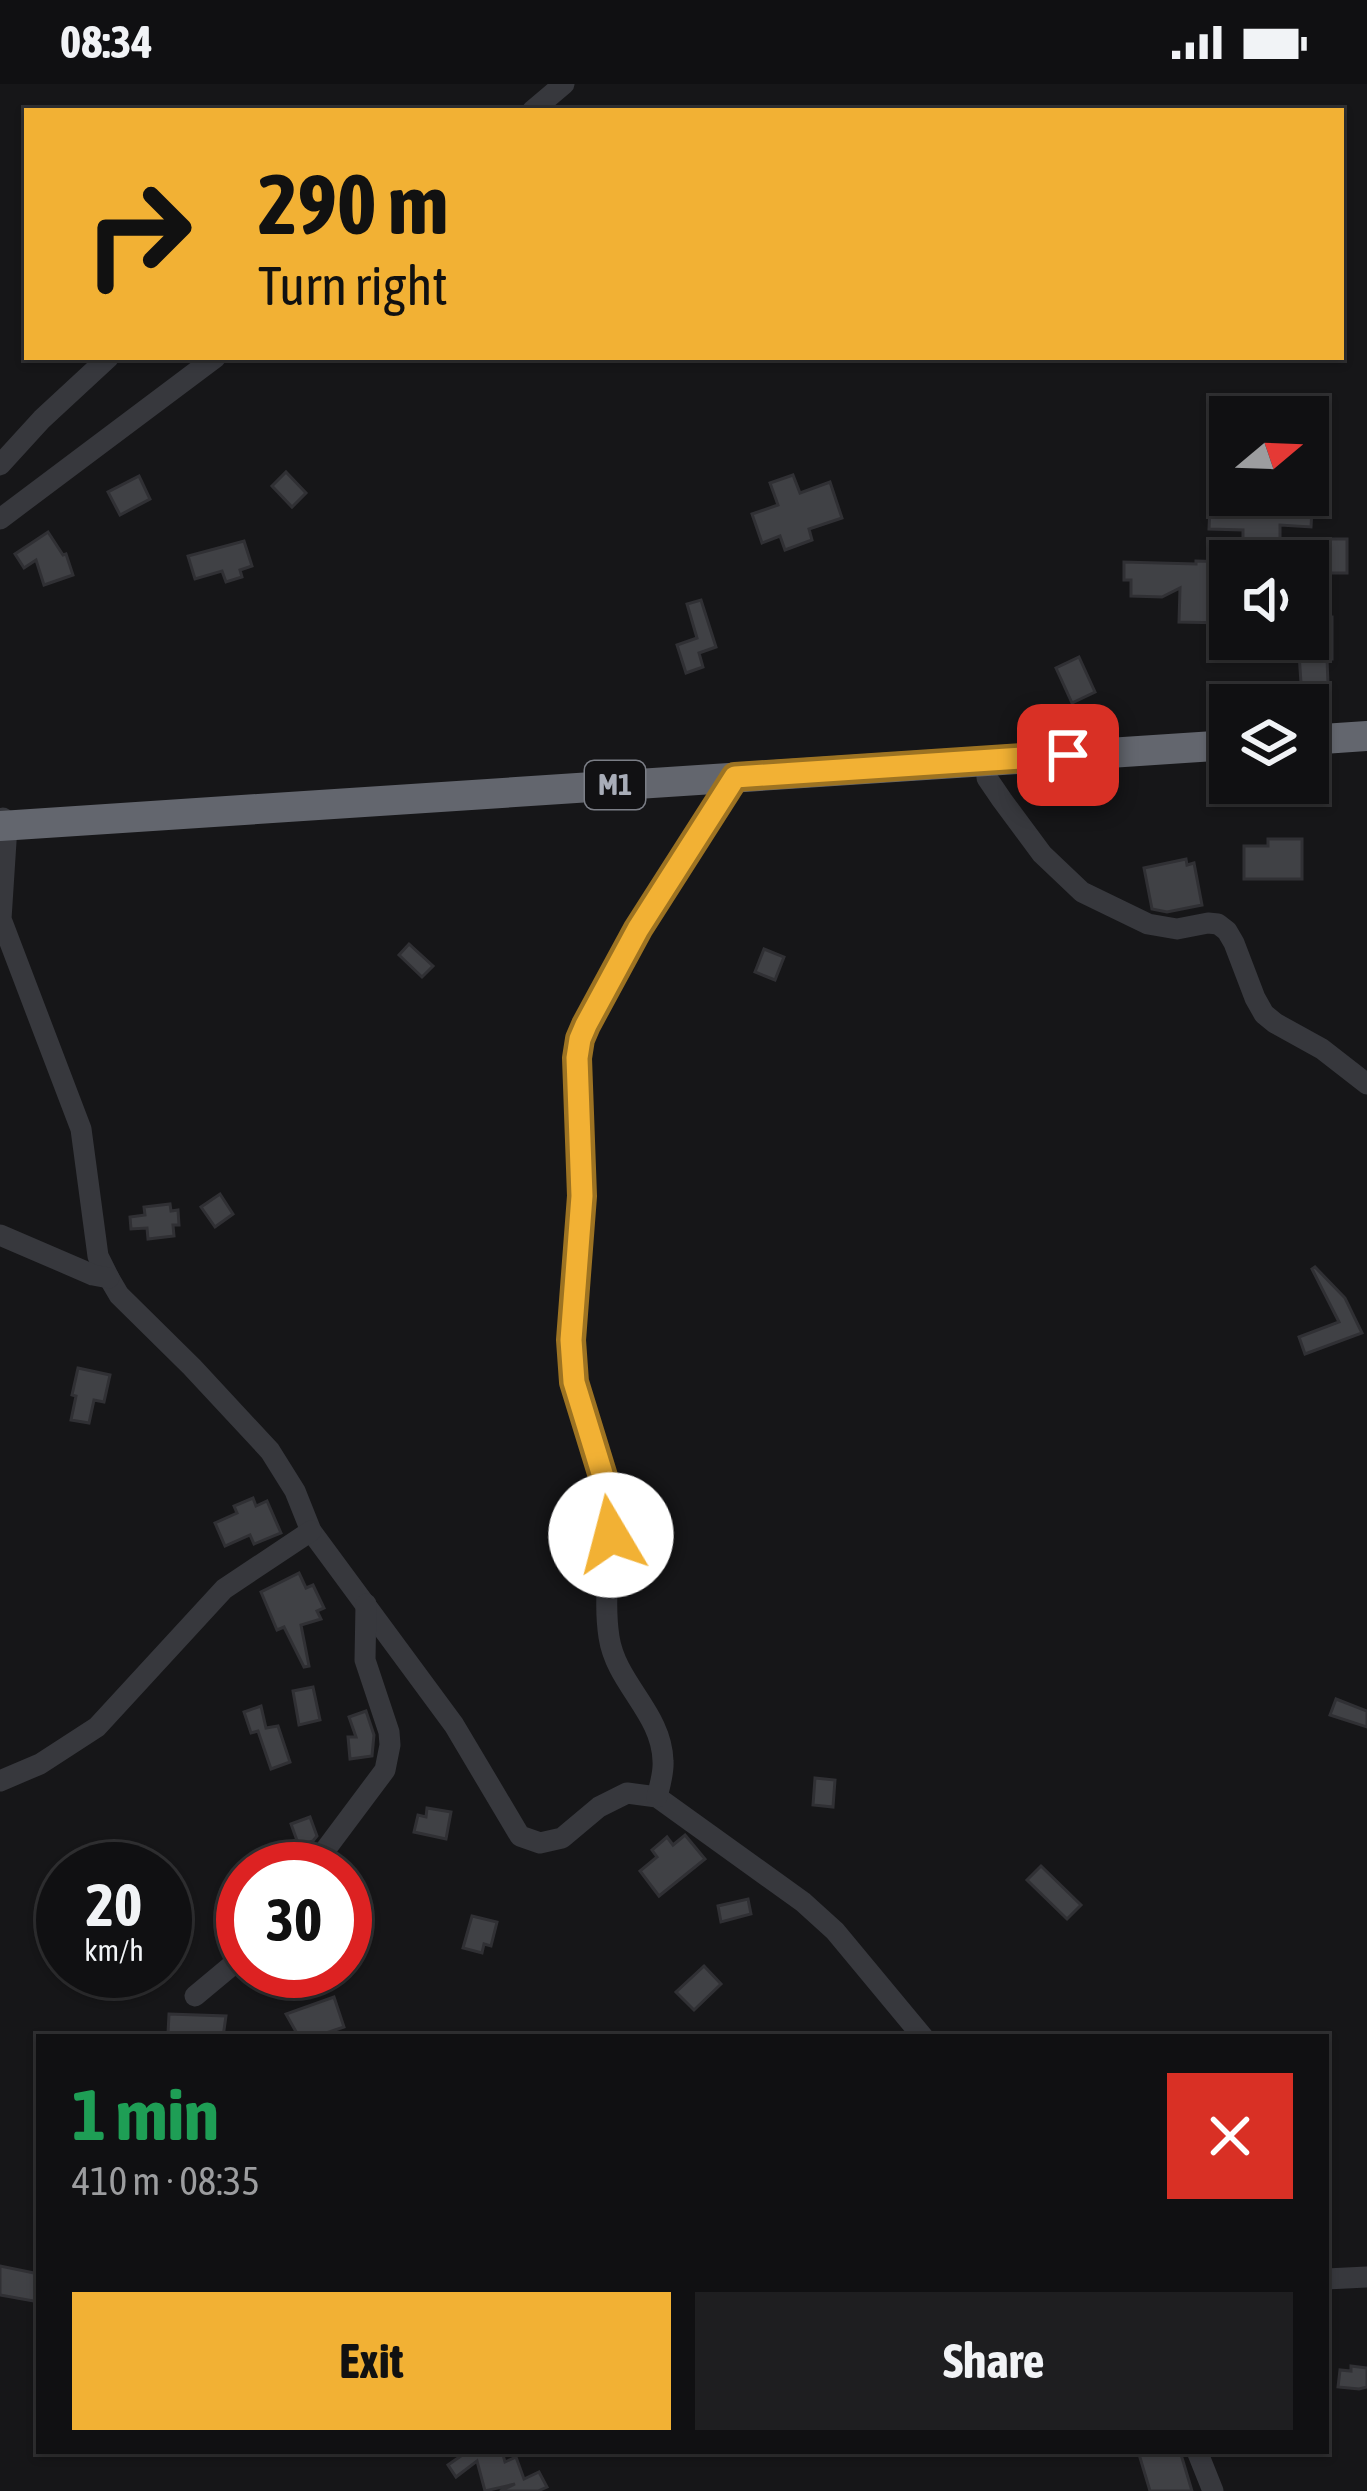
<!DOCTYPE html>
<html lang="en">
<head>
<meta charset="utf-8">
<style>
  body { margin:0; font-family:"Asap Condensed",sans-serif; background:#1e1e20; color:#f1f3f6; height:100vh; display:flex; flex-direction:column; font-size:45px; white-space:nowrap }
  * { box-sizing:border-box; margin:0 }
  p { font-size:39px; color:#9c9d9f }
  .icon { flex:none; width:66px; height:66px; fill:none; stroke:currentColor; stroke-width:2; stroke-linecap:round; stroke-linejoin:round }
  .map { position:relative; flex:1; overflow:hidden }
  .panel { position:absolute; left:36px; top:1950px; width:1293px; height:420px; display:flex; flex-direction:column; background:#101012; border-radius:0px; box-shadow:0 3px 9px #0004,0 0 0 3px #303032 }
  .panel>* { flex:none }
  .guide { position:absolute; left:24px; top:24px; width:1320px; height:252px; border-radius:0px; box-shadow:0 3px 9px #0004,0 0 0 3px #303032; background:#f2b134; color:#111; overflow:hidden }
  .needle { width:78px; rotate:71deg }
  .fabs { position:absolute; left:1209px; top:312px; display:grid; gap:24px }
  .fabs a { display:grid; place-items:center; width:120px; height:120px; border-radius:0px; background:#101012; box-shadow:0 3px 9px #0004,0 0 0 3px #303032; font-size:60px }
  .speed { position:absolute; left:36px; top:1758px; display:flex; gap:24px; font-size:60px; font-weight:700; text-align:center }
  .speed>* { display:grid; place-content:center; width:156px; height:156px; border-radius:50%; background:#101012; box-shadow:0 3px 9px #0004,0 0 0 3px #303032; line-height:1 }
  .speed small { font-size:30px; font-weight:400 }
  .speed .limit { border:18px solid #d22; background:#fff; color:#111 }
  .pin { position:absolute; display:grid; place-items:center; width:102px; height:102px; color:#fff; margin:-51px; border-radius:24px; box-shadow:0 6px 18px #0006 }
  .me { position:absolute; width:132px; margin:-66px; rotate:352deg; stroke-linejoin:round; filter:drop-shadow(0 0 9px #0008) }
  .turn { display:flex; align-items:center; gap:42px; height:252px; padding:0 36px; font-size:54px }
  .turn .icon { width:156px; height:156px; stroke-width:2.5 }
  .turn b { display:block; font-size:84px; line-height:102px }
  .round { display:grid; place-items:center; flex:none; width:126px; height:126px; border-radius:0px; background:#1e1e20 }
  .summary { display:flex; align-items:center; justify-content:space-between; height:204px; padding:0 36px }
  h1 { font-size:72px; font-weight:700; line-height:90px; color:#1e9e55 }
  .action { display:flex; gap:24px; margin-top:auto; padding:24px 36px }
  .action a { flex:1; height:138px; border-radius:0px; background:#f2b134; color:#111; font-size:48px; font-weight:700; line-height:138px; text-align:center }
  .action a+a { background:#1e1e20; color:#f1f3f6 }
  .status { display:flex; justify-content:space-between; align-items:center; height:84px; padding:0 60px; background:#101012; direction:ltr }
  .status svg { height:33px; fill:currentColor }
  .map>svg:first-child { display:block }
</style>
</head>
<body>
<div class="status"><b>08:34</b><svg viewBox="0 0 49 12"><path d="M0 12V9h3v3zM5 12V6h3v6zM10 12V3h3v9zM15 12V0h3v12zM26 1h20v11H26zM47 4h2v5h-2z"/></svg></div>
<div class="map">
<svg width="1367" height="2407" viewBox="0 0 1367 2407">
  <rect width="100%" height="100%" fill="#161618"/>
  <g fill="#404145" stroke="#303034" stroke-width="3">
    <polygon points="286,388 306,409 292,423 272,402"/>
    <polygon points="793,391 800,409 830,398 842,434 809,445 812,456 785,466 780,452 762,459 752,430 778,421 770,399"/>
    <polygon points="139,392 150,415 120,431 108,408"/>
    <polygon points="1210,422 1312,427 1311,443 1280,441 1280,476 1243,476 1243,446 1209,445"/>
    <polygon points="48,448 63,471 66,470 73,491 44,501 36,476 24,484 15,470"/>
    <rect x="1329" y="455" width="18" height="34"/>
    <polygon points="244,457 252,482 240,486 242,493 226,498 222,487 195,495 188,472"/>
    <polygon points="1196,477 1230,478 1230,510 1225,510 1225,539 1179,538 1180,504 1162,513 1131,512 1131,496 1124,496 1124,478 1196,480"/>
    <polygon points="701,516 716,563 699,569 703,583 686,589 677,561 697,554 687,520"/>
    <polygon points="1314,523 1328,524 1328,533 1332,533 1332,575 1327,575 1328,599 1301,599 1298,555 1308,555 1308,533 1313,533"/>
    <polygon points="1079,573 1095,608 1072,619 1056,584"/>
    <polygon points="1268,755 1302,755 1302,795 1244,795 1244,762 1268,762"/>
    <polygon points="1186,775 1187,781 1194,779 1202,821 1167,828 1152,825 1144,784"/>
    <polygon points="409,860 433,882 422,893 399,871"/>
    <polygon points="764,865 784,873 775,896 755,888"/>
    <polygon points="220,1110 233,1130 215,1143 201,1123"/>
    <polygon points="170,1120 171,1127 178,1126 179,1141 173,1141 174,1152 148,1155 147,1144 131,1145 130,1133 145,1131 144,1123"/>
    <polygon points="1315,1183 1345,1214 1362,1249 1305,1270 1299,1253 1339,1238 1312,1185"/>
    <polygon points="78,1284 110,1291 104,1318 94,1316 89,1339 71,1336 76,1312 72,1311"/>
    <polygon points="253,1414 256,1422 267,1417 281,1449 254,1460 250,1451 225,1462 215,1439 237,1429 234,1422"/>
    <polygon points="299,1489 306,1504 313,1501 324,1524 317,1527 321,1535 301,1541 309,1582 304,1583 284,1543 277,1546 261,1508"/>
    <polygon points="313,1603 320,1636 299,1641 293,1607"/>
    <polygon points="1336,1615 1367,1627 1367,1643 1330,1631"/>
    <polygon points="261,1622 266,1644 278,1642 290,1678 271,1685 258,1647 251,1649 244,1628"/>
    <polygon points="366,1627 374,1651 372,1672 350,1675 348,1653 356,1653 349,1633"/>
    <polygon points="815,1694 835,1696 833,1723 813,1721"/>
    <polygon points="427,1724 451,1728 446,1755 414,1748 418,1731 426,1733"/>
    <polygon points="310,1733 317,1752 313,1757 299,1762 291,1740"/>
    <polygon points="685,1751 705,1775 659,1812 640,1787 657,1773 652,1766 667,1753 673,1761"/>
    <polygon points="1041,1782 1081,1821 1067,1835 1027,1796"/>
    <polygon points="748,1815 751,1830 721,1838 718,1822"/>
    <polygon points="472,1832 497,1838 491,1862 484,1860 482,1869 463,1864"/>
    <polygon points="704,1882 721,1900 694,1926 676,1908"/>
    <polygon points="334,1913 344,1943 314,1953 299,1953 286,1930"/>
    <polygon points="169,1930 226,1932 223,1953 191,1953 191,1950 168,1949"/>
    <polygon points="0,2182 39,2190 39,2218 0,2211"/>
    <polygon points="1351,2282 1367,2284 1367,2303 1359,2305 1338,2303 1340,2286 1351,2287"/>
    <polygon points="468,2367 502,2367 505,2378 516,2373 524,2395 539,2388 547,2403 538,2407 500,2407 515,2400 485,2407 477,2377 456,2393 448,2381"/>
    <polygon points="1138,2367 1180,2367 1192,2407 1150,2407"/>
  </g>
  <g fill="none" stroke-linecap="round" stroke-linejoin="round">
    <g stroke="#37383d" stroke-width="21">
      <polyline points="532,27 564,0"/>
      <polyline points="0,381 42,335 109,273"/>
      <polyline points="0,435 216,273"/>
      <polyline points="987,676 987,694 1002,716 1042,770 1082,808 1148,840 1177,845 1208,839 1218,840 1227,847 1234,859 1255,914 1264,930 1275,939 1322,965 1367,1000"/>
      <polyline points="3,734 7,742 1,835 81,1045 98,1172 109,1194 119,1211 192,1283 270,1367 295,1407 311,1447 454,1641 520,1752 540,1759 562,1754 599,1723 627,1709 657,1713 803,1818 835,1847 923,1953"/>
      <polyline points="0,1151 93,1191 109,1194"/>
      <polyline points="0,1697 40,1680 97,1643 224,1505 311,1447"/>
      <path d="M657,1713c3,-12 7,-25 6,-36 -1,-48 -47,-77 -54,-124 -7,-45 5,-91 0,-137 -7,-54 -37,-101 -38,-159 -1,-49 9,-98 11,-146 1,-46 -2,-92 -5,-137l3,-19 6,-14 52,-96 97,-152"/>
      <polyline points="311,1785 385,1686 390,1661 389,1648 365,1576 366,1520"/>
      <polyline points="195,1912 243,1872"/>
      <polyline points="1326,2195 1367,2193"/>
      <polyline points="1197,2367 1213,2407"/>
    </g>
    <g stroke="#63666e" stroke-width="30">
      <polyline points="1308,656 1367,652"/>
      <polyline points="0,742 1230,661"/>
    </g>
  </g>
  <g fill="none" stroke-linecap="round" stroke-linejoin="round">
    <g stroke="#9d7322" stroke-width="30">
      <polyline id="route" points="611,1451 609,1412 574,1298 571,1256 582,1112 577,974 580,955 586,941 638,845 735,693 1068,671"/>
    </g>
    <use href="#route" stroke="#f2b134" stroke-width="21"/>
  </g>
  <g text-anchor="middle" stroke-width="9" stroke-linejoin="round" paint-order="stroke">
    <rect fill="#111113" stroke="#7b7e86" stroke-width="3" x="585" y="677" width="60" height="48" rx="9"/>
    <g font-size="30" font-weight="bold" fill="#a8adb8">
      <text x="615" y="711">M1</text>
    </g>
  </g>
</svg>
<div class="fabs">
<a><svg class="needle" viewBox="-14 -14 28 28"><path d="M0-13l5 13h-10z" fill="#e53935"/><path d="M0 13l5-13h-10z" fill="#9c9d9f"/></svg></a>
<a><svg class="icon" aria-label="sound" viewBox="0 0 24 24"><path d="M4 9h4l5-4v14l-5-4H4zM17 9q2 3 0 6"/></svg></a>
<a><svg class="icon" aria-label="layers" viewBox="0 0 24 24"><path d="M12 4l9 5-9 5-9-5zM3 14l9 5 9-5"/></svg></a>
</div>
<div class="speed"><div>20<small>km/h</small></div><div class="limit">30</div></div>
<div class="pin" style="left:1068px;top:671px;background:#d93025"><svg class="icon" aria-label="arrive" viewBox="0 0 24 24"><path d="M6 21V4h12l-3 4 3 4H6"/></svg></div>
<svg class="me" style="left:611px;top:1451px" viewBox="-20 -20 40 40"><circle r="19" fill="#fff"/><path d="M0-13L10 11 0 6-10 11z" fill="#f2b134"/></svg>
<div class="guide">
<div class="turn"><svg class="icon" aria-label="right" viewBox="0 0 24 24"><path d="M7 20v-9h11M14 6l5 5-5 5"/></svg><div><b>290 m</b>Turn right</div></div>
</div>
<section class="panel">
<div class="summary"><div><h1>1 min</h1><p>410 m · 08:35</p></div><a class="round" style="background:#d93025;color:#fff"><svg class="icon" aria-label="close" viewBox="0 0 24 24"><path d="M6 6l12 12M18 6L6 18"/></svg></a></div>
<div class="action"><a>Exit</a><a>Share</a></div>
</section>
</div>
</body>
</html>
